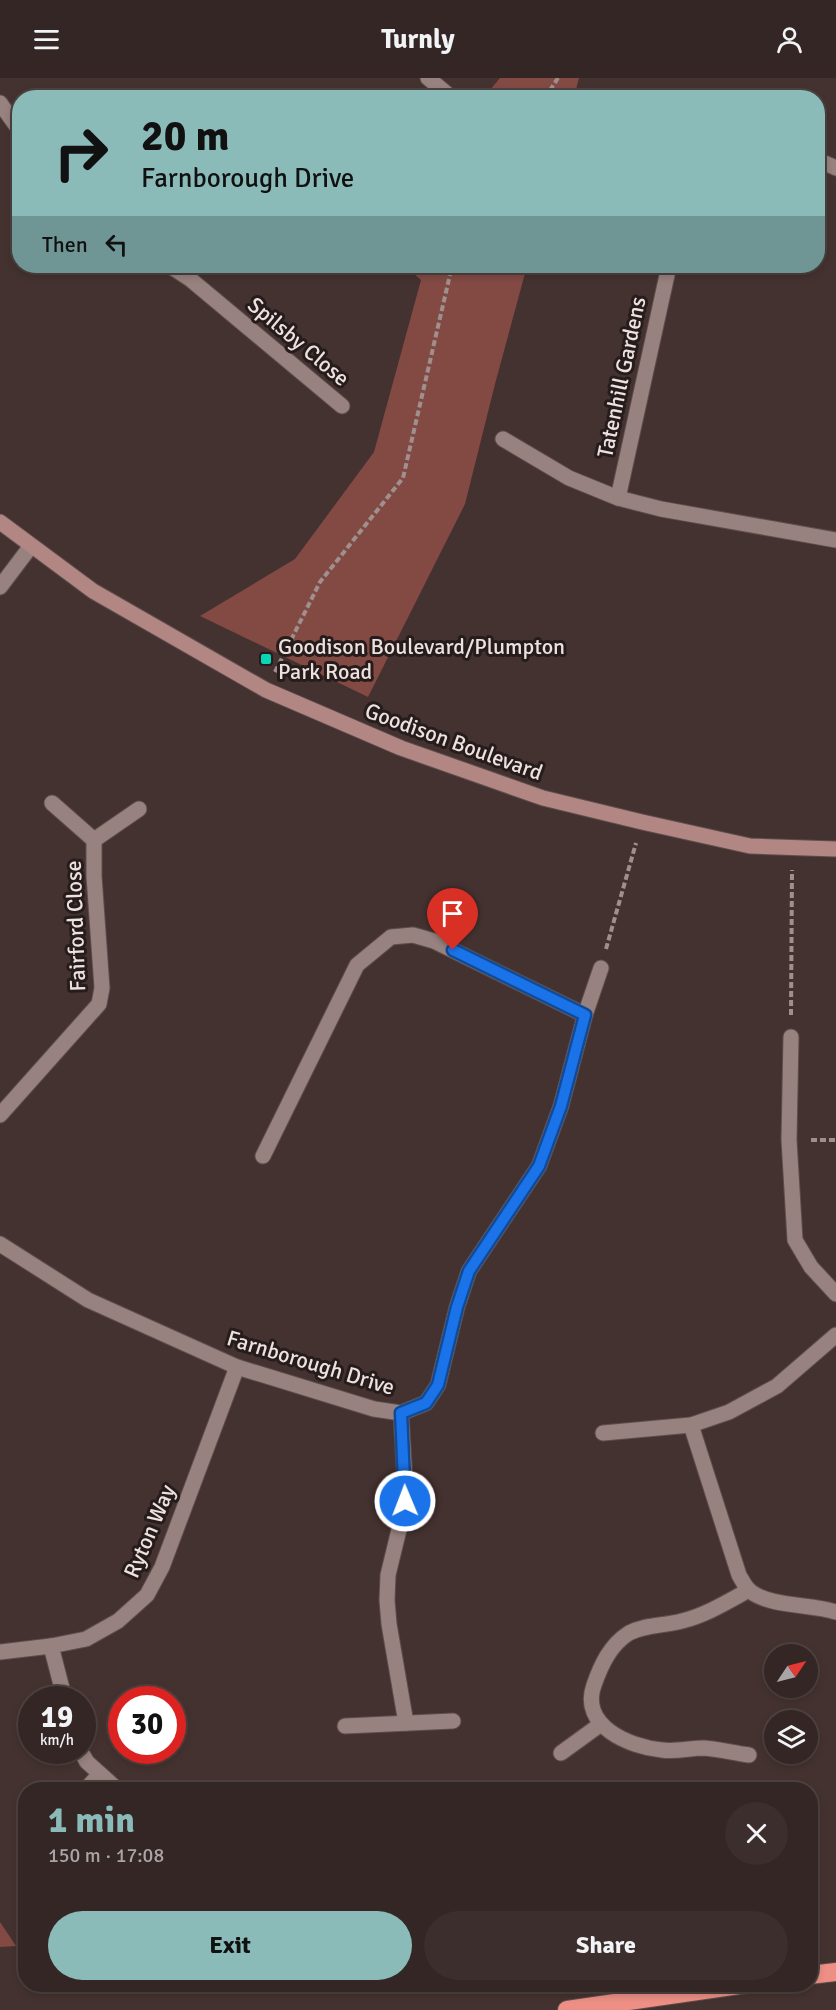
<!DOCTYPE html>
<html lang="en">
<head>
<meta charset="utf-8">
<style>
  body { margin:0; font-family:Signika,sans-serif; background:#3b2e2c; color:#f1f3f6; height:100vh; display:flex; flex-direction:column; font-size:22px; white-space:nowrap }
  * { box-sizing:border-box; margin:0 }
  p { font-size:20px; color:#a9a5a6 }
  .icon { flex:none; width:33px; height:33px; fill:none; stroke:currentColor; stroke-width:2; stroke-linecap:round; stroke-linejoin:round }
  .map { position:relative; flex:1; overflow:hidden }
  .drawer { position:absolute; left:18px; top:1704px; width:800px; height:210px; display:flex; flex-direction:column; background:#332624; border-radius:24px; box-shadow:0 3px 9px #0003,0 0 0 2px #4e4341 }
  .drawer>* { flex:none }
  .top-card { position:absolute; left:12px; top:12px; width:813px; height:183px; border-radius:24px; box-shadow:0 3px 9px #0003,0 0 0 2px #4e4341; background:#8bbbb9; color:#111; overflow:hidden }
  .needle { width:39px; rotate:55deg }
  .buttons { position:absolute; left:764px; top:1566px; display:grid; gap:12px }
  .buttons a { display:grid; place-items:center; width:54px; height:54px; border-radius:50%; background:#332624; box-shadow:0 3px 9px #0003,0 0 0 2px #4e4341; font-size:30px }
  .speed { position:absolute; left:18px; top:1608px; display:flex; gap:12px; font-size:30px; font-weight:700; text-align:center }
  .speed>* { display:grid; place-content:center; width:78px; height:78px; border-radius:50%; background:#332624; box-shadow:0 3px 9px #0003,0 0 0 2px #4e4341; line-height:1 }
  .speed small { font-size:15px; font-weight:400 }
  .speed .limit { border:9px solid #d22; background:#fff; color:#111 }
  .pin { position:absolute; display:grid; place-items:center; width:51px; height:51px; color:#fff; margin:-62px -26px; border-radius:50% 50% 50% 0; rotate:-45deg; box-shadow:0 0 6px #0007 }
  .pin .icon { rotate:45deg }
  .me { position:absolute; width:66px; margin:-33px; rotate:359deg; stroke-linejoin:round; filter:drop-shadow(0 0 4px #0008) }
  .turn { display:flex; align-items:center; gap:21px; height:126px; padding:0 30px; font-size:27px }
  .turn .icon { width:78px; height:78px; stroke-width:2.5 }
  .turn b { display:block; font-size:42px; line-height:51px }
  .then { display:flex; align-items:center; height:57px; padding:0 30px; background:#0003; gap:12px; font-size:22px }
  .round { display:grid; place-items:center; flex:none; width:63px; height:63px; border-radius:32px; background:#3b2e2c }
  .overview { display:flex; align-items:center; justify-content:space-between; height:102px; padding:0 30px }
  h1 { font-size:36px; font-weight:700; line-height:45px; color:#8bbbb9 }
  .primary-button { display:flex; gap:12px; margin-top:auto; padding:12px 30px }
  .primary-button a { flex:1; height:69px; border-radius:36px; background:#8bbbb9; color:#111; font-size:24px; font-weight:700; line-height:69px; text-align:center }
  .primary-button a+a { background:#3b2e2c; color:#f1f3f6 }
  header { display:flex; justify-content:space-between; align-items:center; height:78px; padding:0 30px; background:#332624; font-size:27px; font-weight:700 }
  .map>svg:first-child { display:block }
</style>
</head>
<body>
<header><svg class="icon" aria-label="menu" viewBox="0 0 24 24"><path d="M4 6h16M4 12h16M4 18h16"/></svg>Turnly<svg class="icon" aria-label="person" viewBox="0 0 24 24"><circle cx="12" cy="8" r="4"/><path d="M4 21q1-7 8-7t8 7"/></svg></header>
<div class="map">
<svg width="836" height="1932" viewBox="0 0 836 1932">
  <rect width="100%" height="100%" fill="#443230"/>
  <g fill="#834a44">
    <polygon points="500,0 579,0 574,19 484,19"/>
    <polygon points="405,188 527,188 495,306 465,426 368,619 200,538 295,481 374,374 421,202"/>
    <polygon points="0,1844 16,1868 0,1869"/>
  </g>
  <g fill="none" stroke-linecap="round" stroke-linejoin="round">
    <g stroke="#5d4e4c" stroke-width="17">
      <g id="street">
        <polyline points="428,0 452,20"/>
        <polyline points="0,25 20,53"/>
        <polyline points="818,82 836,90"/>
        <polyline points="170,188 190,201 342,328"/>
        <polyline points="503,361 569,400 618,420 661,431 836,462"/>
        <polyline points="618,420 669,188"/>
        <polyline points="0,509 31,468"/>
        <polyline points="52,725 94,762 139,731"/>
        <polyline points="585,937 601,890"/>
        <polyline points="791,959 789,1062 795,1162 811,1189 836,1216"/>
        <polyline points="0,1037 99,926 102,910 94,798 94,762"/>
        <polyline points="0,1166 88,1222 237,1289 374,1331 401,1335 426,1325 438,1307 457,1229 469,1193 539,1088 561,1028 585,937 434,863 413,857 391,859 357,887 263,1078"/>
        <polyline points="401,1335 406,1423 388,1497 387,1522 389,1546 406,1645"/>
        <path d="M691,1347l48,150c3,5 6,12 11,16 20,16 61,13 86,21"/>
        <polyline points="603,1355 691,1347 729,1334 777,1308 836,1257"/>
        <path d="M749,1512c-22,12 -43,25 -67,31 -18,5 -36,3 -53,12 -19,12 -28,32 -35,52 -15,41 36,62 68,65 14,2 28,-2 42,-2 14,1 30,5 45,7"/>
        <polyline points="51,1568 65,1622"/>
        <polyline points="0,1574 51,1568 86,1561 118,1543 147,1517 162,1489 237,1289"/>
        <polyline points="345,1648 453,1643"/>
        <polyline points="80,1672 87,1684 118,1712"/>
        <polyline points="561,1675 601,1646"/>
        <polyline points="85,1712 100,1696"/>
      </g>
    </g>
    <g stroke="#5d4e4c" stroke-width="17">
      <polyline id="secondary" points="0,444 93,513 266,612 401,670 543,720 642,744 750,768 836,771"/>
    </g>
    <g stroke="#5d4e4c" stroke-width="20">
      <g id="highway">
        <polyline points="810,1897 836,1894"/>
        <polyline points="567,1932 746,1906"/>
      </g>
    </g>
    <g stroke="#9f908e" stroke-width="4" stroke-dasharray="6 3" stroke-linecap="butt">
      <polyline points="545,20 558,0"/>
      <polyline points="275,594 320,504 403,400 452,188"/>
      <polyline points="606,871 636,765"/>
      <polyline points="791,937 792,792"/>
      <polyline points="811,1062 836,1062"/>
    </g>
    <use href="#street" stroke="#988280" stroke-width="15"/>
    <use href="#secondary" stroke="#b28682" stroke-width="15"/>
    <use href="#highway" stroke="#ed8f85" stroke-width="18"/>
  </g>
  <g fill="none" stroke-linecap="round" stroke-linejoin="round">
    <g stroke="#114b97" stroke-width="15">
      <polyline id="route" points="405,1423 401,1335 426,1325 438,1307 457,1229 469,1193 539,1088 561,1028 585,937 453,872"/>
    </g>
    <use href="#route" stroke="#1a73e8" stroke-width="10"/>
  </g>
  <rect fill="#0ad5b5" stroke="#251c1b" stroke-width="2" x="260" y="575" width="12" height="12" rx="3"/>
  <g text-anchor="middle" stroke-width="6" stroke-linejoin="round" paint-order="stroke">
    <g font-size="22" fill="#eee2e0" stroke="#251c1b">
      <text transform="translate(299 263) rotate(40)" y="8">Spilsby Close</text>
      <text transform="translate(621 299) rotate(-78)" y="8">Tatenhill Gardens</text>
      <text transform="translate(454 663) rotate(20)" y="8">Goodison Boulevard</text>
      <text transform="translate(75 848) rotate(-92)" y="8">Fairford Close</text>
      <text transform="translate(311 1284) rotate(17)" y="8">Farnborough Drive</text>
      <text transform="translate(149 1453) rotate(-67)" y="8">Ryton Way</text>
    </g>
    <g font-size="22" fill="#eee2e0" stroke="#251c1b" text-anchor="start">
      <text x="278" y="576">Goodison Boulevard/Plumpton<tspan x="278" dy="25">Park Road</tspan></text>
    </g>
  </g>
</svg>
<div class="buttons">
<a><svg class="needle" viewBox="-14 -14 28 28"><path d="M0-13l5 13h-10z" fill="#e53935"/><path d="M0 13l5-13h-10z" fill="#a9a5a6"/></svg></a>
<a><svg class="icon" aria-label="layers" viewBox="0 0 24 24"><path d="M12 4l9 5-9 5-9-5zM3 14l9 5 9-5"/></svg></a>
</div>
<div class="speed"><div>19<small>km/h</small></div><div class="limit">30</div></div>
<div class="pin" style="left:453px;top:872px;background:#d93025"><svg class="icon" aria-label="arrive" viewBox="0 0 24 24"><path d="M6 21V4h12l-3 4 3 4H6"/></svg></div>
<svg class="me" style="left:405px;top:1423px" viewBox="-20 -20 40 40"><circle r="17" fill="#1a73e8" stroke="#fff" stroke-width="3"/><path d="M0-11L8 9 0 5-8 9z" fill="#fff"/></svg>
<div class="top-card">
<div class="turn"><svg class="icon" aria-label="right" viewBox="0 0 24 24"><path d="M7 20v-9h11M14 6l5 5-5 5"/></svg><div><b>20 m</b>Farnborough Drive</div></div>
<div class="then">Then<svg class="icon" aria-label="left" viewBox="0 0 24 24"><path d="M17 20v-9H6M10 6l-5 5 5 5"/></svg></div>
</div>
<section class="drawer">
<div class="overview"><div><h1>1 min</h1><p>150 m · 17:08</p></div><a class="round"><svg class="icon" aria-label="close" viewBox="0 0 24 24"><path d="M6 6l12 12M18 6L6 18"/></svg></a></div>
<div class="primary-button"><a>Exit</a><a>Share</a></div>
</section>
</div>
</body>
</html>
